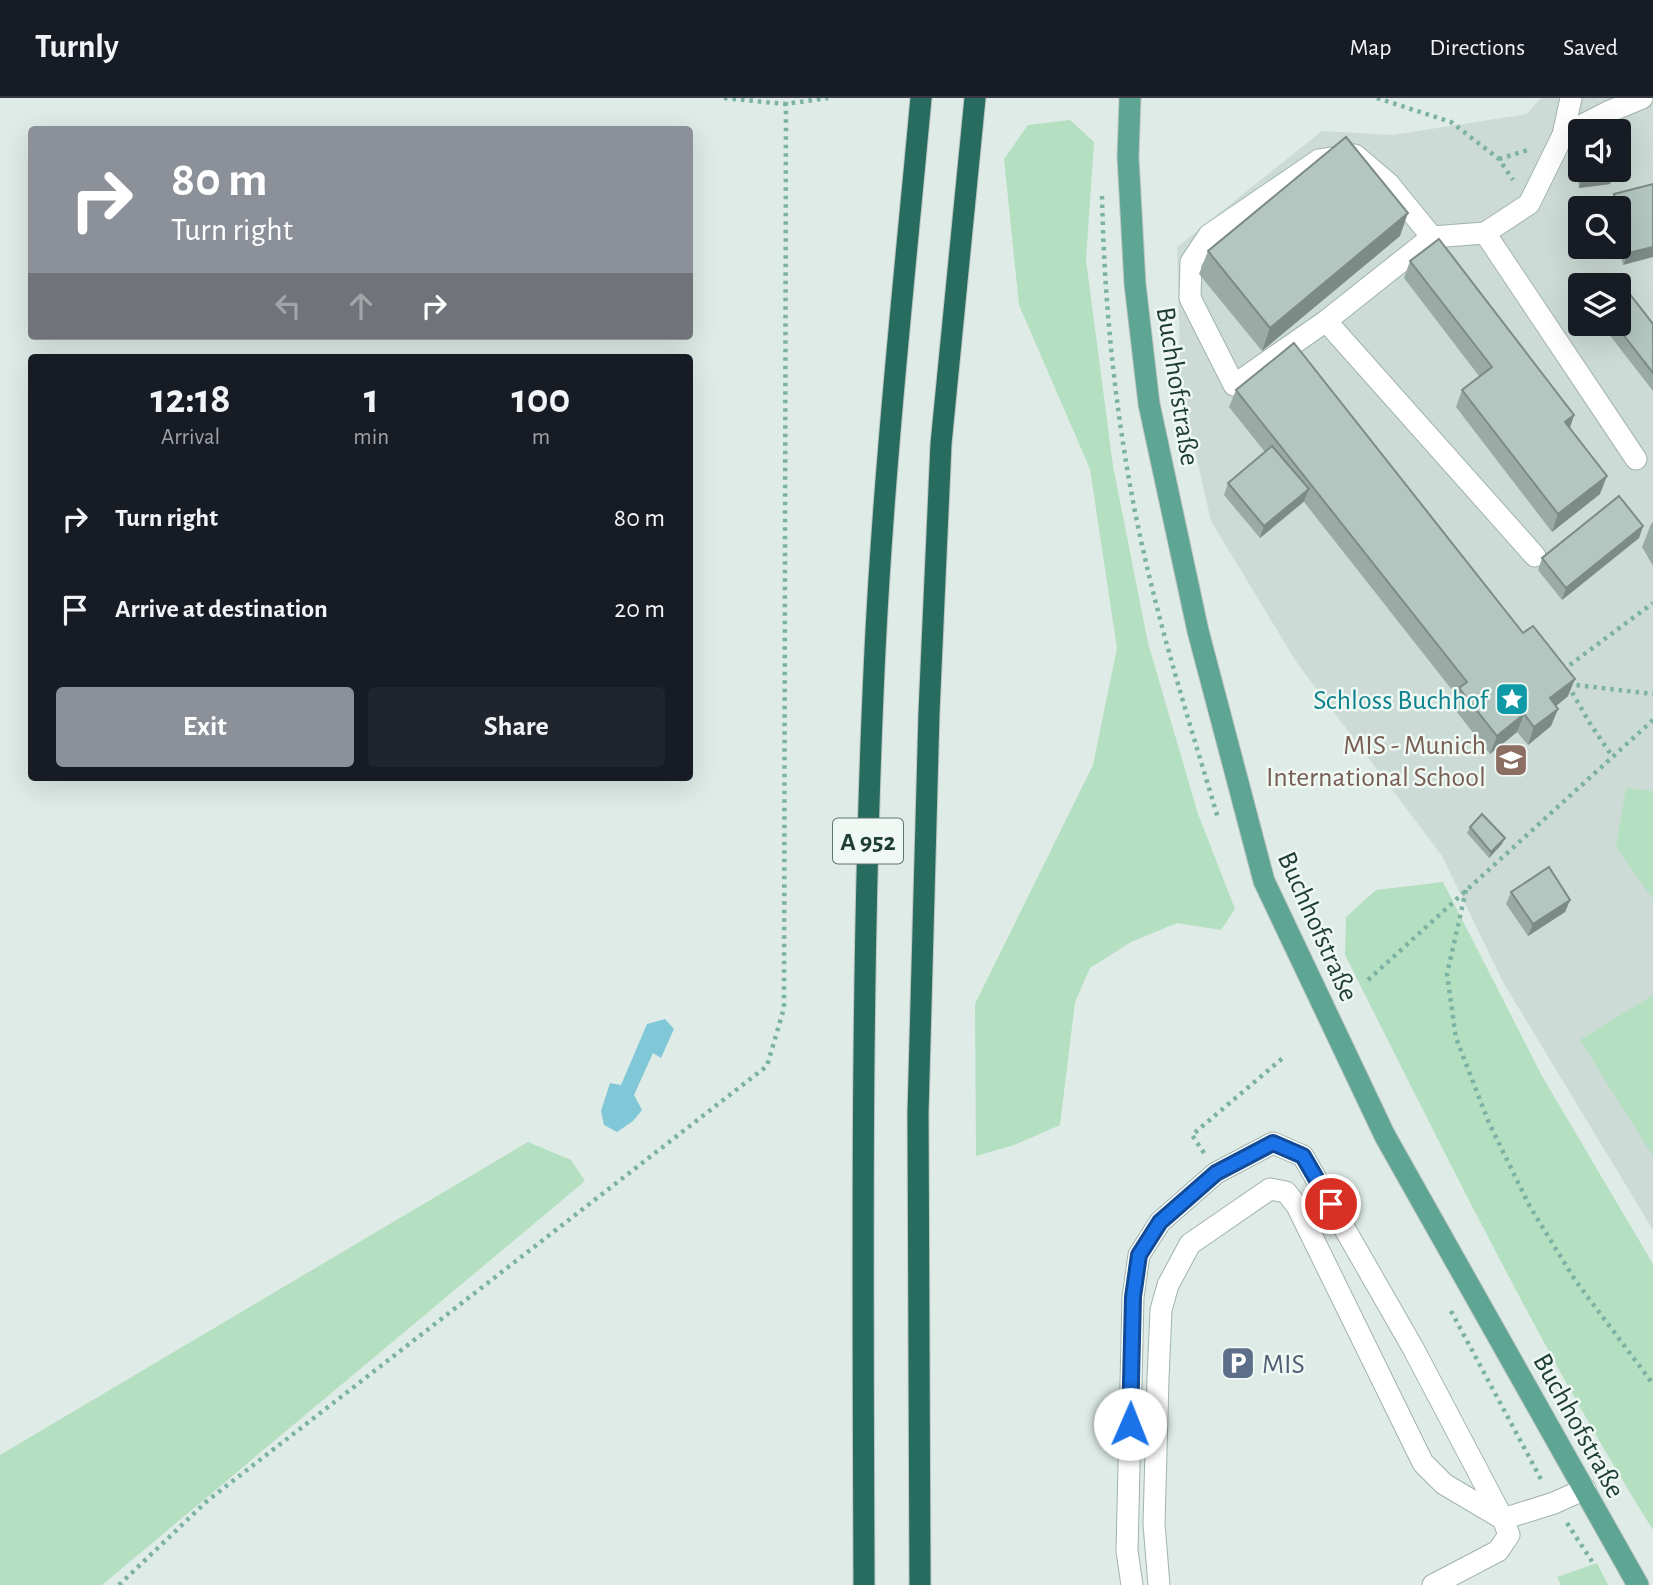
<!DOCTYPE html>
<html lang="en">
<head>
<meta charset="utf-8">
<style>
  body { margin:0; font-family:"Alegreya Sans",sans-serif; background:#20242c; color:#f1f3f6; height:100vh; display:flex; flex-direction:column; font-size:26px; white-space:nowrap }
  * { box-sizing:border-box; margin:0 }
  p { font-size:23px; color:#9ea1a6 }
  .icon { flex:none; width:38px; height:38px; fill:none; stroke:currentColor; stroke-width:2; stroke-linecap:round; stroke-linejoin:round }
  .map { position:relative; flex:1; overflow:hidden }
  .details { position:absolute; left:28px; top:256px; width:665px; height:427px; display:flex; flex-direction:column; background:#171b24; border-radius:7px; box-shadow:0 7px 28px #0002 }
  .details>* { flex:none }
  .guide { position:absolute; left:28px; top:28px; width:665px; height:214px; border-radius:7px; box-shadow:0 7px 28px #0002; background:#8c9099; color:#fff; overflow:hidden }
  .buttons { position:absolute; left:1568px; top:21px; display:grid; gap:14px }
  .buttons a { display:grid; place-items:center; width:63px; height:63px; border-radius:7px; background:#171b24; box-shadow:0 7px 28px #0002; font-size:35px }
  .pin { position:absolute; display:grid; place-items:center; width:60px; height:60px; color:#fff; margin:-30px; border:4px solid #fff; border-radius:50%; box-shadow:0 2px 7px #0007 }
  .me { position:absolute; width:77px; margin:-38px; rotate:1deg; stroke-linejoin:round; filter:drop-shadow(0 0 5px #0008) }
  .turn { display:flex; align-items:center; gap:24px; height:147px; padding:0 28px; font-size:32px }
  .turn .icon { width:91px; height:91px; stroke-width:2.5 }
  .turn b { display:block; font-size:49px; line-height:60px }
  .lanes { display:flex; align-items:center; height:66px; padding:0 28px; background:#0003; justify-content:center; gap:35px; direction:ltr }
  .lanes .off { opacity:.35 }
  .eta { display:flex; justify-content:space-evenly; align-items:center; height:119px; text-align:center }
  .eta b { font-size:42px; font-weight:700; line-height:49px }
  .cta { display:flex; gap:14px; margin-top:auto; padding:14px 28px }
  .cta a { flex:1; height:80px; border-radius:7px; background:#8c9099; color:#fff; font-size:28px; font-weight:700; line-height:80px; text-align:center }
  .cta a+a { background:#20242c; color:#f1f3f6 }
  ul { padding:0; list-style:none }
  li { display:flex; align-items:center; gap:21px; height:91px; padding:0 28px }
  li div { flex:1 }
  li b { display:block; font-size:26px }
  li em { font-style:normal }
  header { display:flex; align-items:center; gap:42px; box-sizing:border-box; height:98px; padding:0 35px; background:#171b24; border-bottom:2px solid #363941 }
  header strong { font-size:33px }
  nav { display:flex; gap:38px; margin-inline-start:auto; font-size:24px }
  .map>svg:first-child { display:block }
</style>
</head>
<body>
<header>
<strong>Turnly</strong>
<nav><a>Map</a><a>Directions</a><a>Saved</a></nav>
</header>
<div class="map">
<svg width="1653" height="1487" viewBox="0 0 1653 1487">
  <rect width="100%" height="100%" fill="#deebe6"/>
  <path fill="#ccdbd5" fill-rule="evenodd" d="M1541,0h112v1132l-150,-248 -61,-126 -145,-193 -86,-142 -30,-131 -4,-143 145,-116 70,4 135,-21zM1580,33h39v39h-39zM1580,110h39v39h-39zM1580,187h39v39h-39z"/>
  <g fill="#b5dfc1">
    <polygon points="1070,22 1094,44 1086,162 1113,368 1148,545 1198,716 1235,811 1221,832 1177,825 1131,844 1090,870 1075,904 1060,1027 1014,1047 976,1058 975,906 1093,667 1117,550 1090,371 1019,207 1004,61 1028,27"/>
    <polygon points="1626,690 1653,693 1653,801 1616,749"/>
    <path d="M1443,784l99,194 111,188v266c-115,-185 -210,-381 -308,-575l1,-38 30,-27z"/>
    <polygon points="1653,897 1653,1058 1580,942"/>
    <polygon points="528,1044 571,1062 585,1083 102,1487 0,1487 0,1357"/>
    <polygon points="1597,1465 1608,1487 1561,1487 1557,1479"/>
  </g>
  <polygon fill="#80c8d7" points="665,921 674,931 661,960 653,955 634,997 642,1012 633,1023 617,1034 604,1027 601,1013 610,985 621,987 647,926"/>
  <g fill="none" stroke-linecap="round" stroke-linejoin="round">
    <g stroke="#a1b3ad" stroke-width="23">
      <g id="minor">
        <polyline points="1563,37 1608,14 1642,0"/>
        <polyline points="1485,135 1636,361"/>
        <polyline points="1432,139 1388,85 1355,57 1319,62 1209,137 1191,164 1190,200 1234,287 1326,223 1432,139 1485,135 1529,106 1563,37 1571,0"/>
        <polyline points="1326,223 1535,458"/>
        <polyline points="1132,1487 1127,1453 1133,1199 1139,1157 1160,1124 1216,1075 1273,1045 1303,1058 1413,1250 1503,1421 1509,1437 1498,1453 1433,1487"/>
        <polyline points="1159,1487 1154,1426 1158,1281 1161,1212 1168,1187 1190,1146 1270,1091 1286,1094 1297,1108 1423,1365 1444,1386 1503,1421 1554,1405 1585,1391"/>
      </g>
    </g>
    <g stroke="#bcc5c2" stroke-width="23">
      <polyline id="major" points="1130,0 1128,59 1135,186 1149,306 1198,533 1264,783 1385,1038 1638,1487"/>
    </g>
    <g stroke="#bcc5c2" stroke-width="23">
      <g id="highway">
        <path d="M864,1487c-1,-312 -4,-624 11,-935 9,-184 29,-368 46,-552"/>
        <polyline points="920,1487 918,1015 929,615 941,346 975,0"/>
      </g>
    </g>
    <g stroke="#7bb2a2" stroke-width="4.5" stroke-dasharray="3.5 5" stroke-linecap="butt">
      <polyline points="724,0 785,6 828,0"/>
      <polyline points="1377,0 1451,24 1499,61 1513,82"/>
      <polyline points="1499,61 1528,52"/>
      <path d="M1102,98c2,97 11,194 28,289 20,113 55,223 88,333"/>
      <polyline points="1563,572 1653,505"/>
      <polyline points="1568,586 1653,596"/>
      <polyline points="1568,587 1589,624 1612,658"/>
      <polyline points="1466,792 1447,876 1456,940 1489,1025 1529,1107 1575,1182 1653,1286"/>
      <polyline points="1368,882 1653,622"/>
      <polyline points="1204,1055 1192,1037 1284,959"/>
      <polyline points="1451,1213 1543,1385"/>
      <polyline points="1567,1425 1593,1465"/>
      <polyline points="119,1487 207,1403 767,968 784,910 786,0"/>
    </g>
    <use href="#minor" stroke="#fff" stroke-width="21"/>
    <use href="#major" stroke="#5ea594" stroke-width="21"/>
    <use href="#highway" stroke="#276c5e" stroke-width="21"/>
  </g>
  <g fill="#9aaaa4">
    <polygon points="1578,59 1610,86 1579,90 1575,65"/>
    <polygon points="1653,86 1623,167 1619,148 1619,110 1610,110 1609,108 1614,96"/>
    <polygon points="1400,138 1262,253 1199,176 1208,153"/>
    <polygon points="1410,163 1574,317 1570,330 1600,396 1552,434 1456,309 1462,292 1479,278 1404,180"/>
    <polygon points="1601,226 1653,226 1653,293"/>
    <polygon points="1236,292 1568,598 1556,608 1558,611 1551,628 1528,647 1517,634 1490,656 1452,608 1456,597 1304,404 1260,440 1224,397 1228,385 1265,354 1229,309"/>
    <polygon points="1653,424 1653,468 1642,449 1651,426"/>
    <polygon points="1643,428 1639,440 1562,502 1538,472 1542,460"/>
    <polygon points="1470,729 1502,746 1489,760 1467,735"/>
    <polygon points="1511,794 1570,802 1565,814 1528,838 1506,806"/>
  </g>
  <g fill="#7d8b86">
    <polygon points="1613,80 1610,86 1579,90 1581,84"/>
    <polygon points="1408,115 1400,138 1262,253 1270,230"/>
    <polygon points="1653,149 1653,159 1623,167 1628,155"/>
    <polygon points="1574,317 1568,335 1565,324"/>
    <polygon points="1607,378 1600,396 1552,434 1558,416"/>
    <polygon points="1309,391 1304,403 1260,440 1264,428"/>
    <polygon points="1643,428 1639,440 1562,502 1566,490"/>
    <polygon points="1575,581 1568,598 1544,618 1550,600"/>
    <polygon points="1558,611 1551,628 1528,647 1534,629"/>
    <polygon points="1524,616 1517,634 1490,656 1497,638"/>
    <polygon points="1505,740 1502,746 1489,760 1491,754"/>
    <polygon points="1570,802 1565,814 1528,838 1533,826"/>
  </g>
  <g fill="#b3c6bf" stroke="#7d8b86" stroke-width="2">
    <polygon points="1346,39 1408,115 1270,230 1208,153"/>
    <polygon points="1580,58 1580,72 1612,72 1613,80 1581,84 1578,59"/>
    <polygon points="1653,86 1653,149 1628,155 1619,118 1619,110 1617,110 1614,96"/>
    <polygon points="1439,141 1574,317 1565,324 1607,378 1558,416 1462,292 1492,269 1410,163"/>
    <polygon points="1629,195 1653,226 1653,275 1615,226 1619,226 1619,203"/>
    <polygon points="1294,245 1523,535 1533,528 1575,581 1550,600 1558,611 1534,629 1524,616 1497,638 1459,590 1467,584 1236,292"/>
    <polygon points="1272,348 1309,391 1264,428 1228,385"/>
    <polygon points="1619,398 1643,428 1566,490 1542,460"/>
    <polygon points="1482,716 1505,740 1491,754 1470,729"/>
    <polygon points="1549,769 1570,802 1533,826 1511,794"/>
  </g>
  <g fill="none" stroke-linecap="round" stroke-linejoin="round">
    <g stroke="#114b97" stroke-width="18">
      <polyline id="route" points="1130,1326 1133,1199 1139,1157 1160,1124 1216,1075 1273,1045 1303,1058 1331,1106"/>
    </g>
    <use href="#route" stroke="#1a73e8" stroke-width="12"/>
  </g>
  <defs>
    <g id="sight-square" transform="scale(1.75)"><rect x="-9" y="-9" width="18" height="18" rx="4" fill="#0f9aa8" stroke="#eff8f3"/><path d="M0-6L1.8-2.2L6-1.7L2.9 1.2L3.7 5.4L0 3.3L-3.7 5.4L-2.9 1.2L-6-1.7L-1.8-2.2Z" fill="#fff"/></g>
    <g id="school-square" transform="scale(1.75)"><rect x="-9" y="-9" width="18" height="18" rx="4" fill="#8d6e63" stroke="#eff8f3"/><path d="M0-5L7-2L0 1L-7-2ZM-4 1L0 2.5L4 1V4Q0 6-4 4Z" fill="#fff"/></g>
    <g id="parking-square" transform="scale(1.75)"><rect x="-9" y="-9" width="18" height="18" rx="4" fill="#5c6f8a" stroke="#eff8f3"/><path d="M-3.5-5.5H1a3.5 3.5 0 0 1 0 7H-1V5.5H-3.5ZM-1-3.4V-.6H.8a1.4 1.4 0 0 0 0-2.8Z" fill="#fff"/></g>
  </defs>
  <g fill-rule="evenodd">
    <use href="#sight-square" x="1512" y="601"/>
    <use href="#school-square" x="1511" y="662"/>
    <use href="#parking-square" x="1238" y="1265"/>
  </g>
  <g text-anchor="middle" stroke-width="5" stroke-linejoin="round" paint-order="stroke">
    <rect fill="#eff8f3" stroke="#5d756e" stroke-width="2" x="833" y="720.5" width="70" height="45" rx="5"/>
    <g font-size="26" font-weight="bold" fill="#1e3d35">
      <text x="868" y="752">A 952</text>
    </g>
    <g font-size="28" fill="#1e3d35" stroke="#eff8f3">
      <text transform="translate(1179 288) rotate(81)" y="10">Buchhofstraße</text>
      <text transform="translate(1319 828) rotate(66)" y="10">Buchhofstraße</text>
      <text transform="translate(1580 1327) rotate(61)" y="10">Buchhofstraße</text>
    </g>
    <g font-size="28" fill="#0d838f" stroke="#eff8f3" text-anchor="end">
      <text x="1488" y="611">Schloss Buchhof</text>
    </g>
    <g font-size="28" fill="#785e54" stroke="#eff8f3" text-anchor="end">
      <text x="1486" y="656">MIS - Munich<tspan x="1486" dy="32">International School</tspan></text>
    </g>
    <g font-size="28" fill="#4e5e75" stroke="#eff8f3" text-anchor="start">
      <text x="1262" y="1275">MIS</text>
    </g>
  </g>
</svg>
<div class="buttons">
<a><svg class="icon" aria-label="sound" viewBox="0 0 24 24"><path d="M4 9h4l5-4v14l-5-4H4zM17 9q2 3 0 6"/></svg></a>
<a><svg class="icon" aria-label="search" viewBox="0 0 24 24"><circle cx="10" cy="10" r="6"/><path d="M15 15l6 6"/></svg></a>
<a><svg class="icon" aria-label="layers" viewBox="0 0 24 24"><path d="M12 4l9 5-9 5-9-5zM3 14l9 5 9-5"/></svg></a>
</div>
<div class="pin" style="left:1331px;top:1106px;background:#d93025"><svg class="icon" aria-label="arrive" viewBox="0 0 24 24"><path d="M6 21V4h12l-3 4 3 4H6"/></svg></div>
<svg class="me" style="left:1130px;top:1326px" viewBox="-20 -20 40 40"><circle r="19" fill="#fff"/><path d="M0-13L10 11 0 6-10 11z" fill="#1a73e8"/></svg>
<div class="guide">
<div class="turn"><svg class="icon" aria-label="right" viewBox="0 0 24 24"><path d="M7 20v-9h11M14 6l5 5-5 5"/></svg><div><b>80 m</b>Turn right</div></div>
<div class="lanes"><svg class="icon off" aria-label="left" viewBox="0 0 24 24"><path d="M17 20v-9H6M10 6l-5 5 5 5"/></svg><svg class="icon off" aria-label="ahead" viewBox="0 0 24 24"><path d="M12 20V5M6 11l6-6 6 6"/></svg><svg class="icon" aria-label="right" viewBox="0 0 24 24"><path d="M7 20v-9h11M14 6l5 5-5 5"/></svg></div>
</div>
<section class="details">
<div class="eta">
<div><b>12:18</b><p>Arrival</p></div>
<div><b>1</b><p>min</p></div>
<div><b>100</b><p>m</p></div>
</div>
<ul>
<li><svg class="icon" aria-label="right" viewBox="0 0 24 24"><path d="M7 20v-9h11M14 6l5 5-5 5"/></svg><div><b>Turn right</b></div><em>80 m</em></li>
<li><svg class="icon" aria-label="arrive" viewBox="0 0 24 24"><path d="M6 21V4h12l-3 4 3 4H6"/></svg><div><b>Arrive at destination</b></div><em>20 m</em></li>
</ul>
<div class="cta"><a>Exit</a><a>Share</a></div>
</section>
</div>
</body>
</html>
